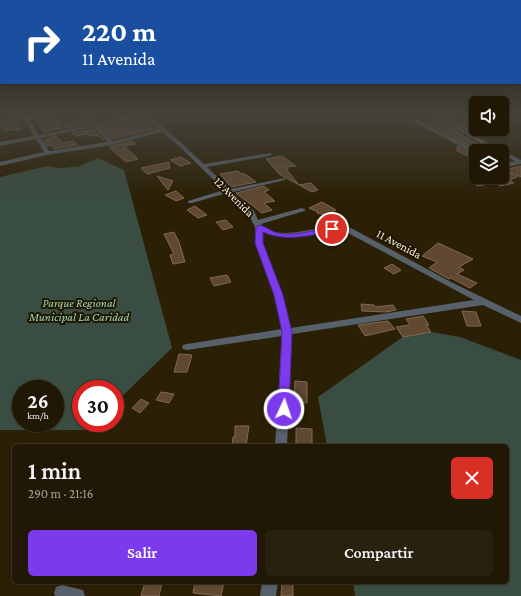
<!DOCTYPE html>
<html lang="es">
<head>
<meta charset="utf-8">
<style>
  body { margin:0; font-family:"Crimson Pro",serif; background:#28210e; color:#f1f3f6; height:100vh; display:flex; flex-direction:column; font-size:15px; white-space:nowrap }
  * { box-sizing:border-box; margin:0 }
  p { font-size:13px; color:#a2a09a }
  .icon { flex:none; width:22px; height:22px; fill:none; stroke:currentColor; stroke-width:2; stroke-linecap:round; stroke-linejoin:round }
  .map { position:relative; flex:1; overflow:hidden }
  .details { position:absolute; left:12px; top:444px; width:497px; height:140px; display:flex; flex-direction:column; background:#201804; border-radius:6px; box-shadow:0 1px 3px #0004,0 0 0 1px #3d3726 }
  .details>* { flex:none }
  .guide { position:absolute; left:0px; top:0px; width:521px; height:84px; box-shadow:0 1px 3px #0004,0 0 0 1px #3d3726; background:#1a4fa0; color:#fff; overflow:hidden }
  .fabs { position:absolute; left:469px; top:96px; display:grid; gap:8px }
  .fabs a { display:grid; place-items:center; width:40px; height:40px; border-radius:6px; background:#201804; box-shadow:0 1px 3px #0004,0 0 0 1px #3d3726; font-size:20px }
  .speed { position:absolute; left:12px; top:380px; display:flex; gap:8px; font-size:20px; font-weight:700; text-align:center }
  .speed>* { display:grid; place-content:center; width:52px; height:52px; border-radius:50%; background:#201804; box-shadow:0 1px 3px #0004,0 0 0 1px #3d3726; line-height:1 }
  .speed small { font-size:10px; font-weight:400 }
  .speed .limit { border:6px solid #d22; background:#fff; color:#111 }
  .pin { position:absolute; display:grid; place-items:center; width:34px; height:34px; color:#fff; margin:-17px; border:2px solid #fff; border-radius:50%; box-shadow:0 1px 4px #0007 }
  .me { position:absolute; width:44px; margin:-22px; rotate:3deg; stroke-linejoin:round; filter:drop-shadow(0 0 3px #0008) }
  .turn { display:flex; align-items:center; gap:14px; height:84px; padding:0 16px; font-size:18px }
  .turn .icon { width:52px; height:52px; stroke-width:2.5 }
  .turn b { display:block; font-size:28px; line-height:34px }
  .round { display:grid; place-items:center; flex:none; width:42px; height:42px; border-radius:6px; background:#28210e }
  .summary { display:flex; align-items:center; justify-content:space-between; height:68px; padding:0 16px }
  h1 { font-size:24px; font-weight:600; line-height:30px }
  .primary-button { display:flex; gap:8px; margin-top:auto; padding:8px 16px }
  .primary-button a { flex:1; height:46px; border-radius:6px; background:#7c3aed; color:#fff; font-size:16px; font-weight:600; line-height:46px; text-align:center }
  .primary-button a+a { background:#28210e; color:#f1f3f6 }
  .map>svg:first-child { display:block }
</style>
</head>
<body>
<div class="map">
<svg width="521" height="596" viewBox="0 0 521 596">
  <rect width="100%" height="100%" fill="#2b2005"/>
  <g fill="#3a4d42" fill-rule="evenodd">
    <path d="M98,158l26,12 48,178 -57,55v-14h-34v34h13l-7,7h-87v-253l47,-11 13,2 20,-2zM21,389h34v34h-34z"/>
    <polygon points="414,329 460,337 521,360 521,596 355,596 353,582 507,582 507,446 327,446 318,397"/>
  </g>
  <g fill="#604832" stroke="#816953">
    <polygon points="54,117 63,128 44,132 35,121"/>
    <polygon points="452,118 472,130 468,131 445,119"/>
    <polygon points="144,119 156,128 113,139 101,127"/>
    <polygon points="84,120 88,124 67,128 63,124"/>
    <polygon points="431,120 436,120 458,132 456,132 492,151 478,151 429,124 436,123"/>
    <polygon points="17,123 21,129 6,131 2,126"/>
    <polygon points="93,129 105,141 98,135 91,136 88,134 75,136 72,133"/>
    <polygon points="56,136 62,143 74,141 77,145 54,149 51,145 47,146 44,140"/>
    <polygon points="133,141 136,144 124,146 138,159 126,162 109,147"/>
    <polygon points="457,146 476,156 476,160 457,151"/>
    <polygon points="282,156 296,166 287,167 288,169 286,169 299,185 311,183 318,190 312,192 279,174 266,159"/>
    <polygon points="181,157 191,163 180,166 170,160"/>
    <polygon points="169,162 170,168 147,174 141,168"/>
    <polygon points="521,166 521,177 516,175 517,177 509,180 514,183 500,186 495,183 477,186 472,177 502,177 502,175 513,174 504,170"/>
    <polygon points="237,171 242,174 245,174 256,182 231,187 220,174"/>
    <polygon points="157,176 173,181 168,190"/>
    <polygon points="264,186 269,190 264,192 275,201 264,203 272,210 262,213 236,193"/>
    <polygon points="176,191 184,198 176,201 165,195"/>
    <polygon points="322,202 336,210 325,215 317,213 318,212 309,208"/>
    <polygon points="195,206 207,215 198,218 187,210"/>
    <polygon points="226,220 233,227 223,230 216,222"/>
    <polygon points="174,232 179,242 185,262 173,264 170,255 174,254 164,234"/>
    <polygon points="438,243 473,259 459,267 464,270 457,274 477,283 470,288 451,278 449,279 429,268 437,262 422,256"/>
    <polygon points="392,264 401,270 394,274 384,268"/>
    <polygon points="227,275 231,282 214,286 210,278"/>
    <polygon points="361,304 374,305 375,307 393,305 396,310 386,312 362,311"/>
    <polygon points="462,311 476,312 481,326 467,326"/>
    <polygon points="423,316 429,325 426,325 431,332 403,337 396,327 410,325 406,319"/>
    <polygon points="388,321 395,329 365,336 358,325"/>
    <polygon points="179,354 192,355 187,372 174,372"/>
    <polygon points="295,381 307,382 307,403 294,402"/>
    <polygon points="161,392 174,394 169,403 156,400"/>
    <polygon points="141,399 149,403 140,413 132,408"/>
    <polygon points="235,426 249,426 246,446 232,446 233,437 235,437"/>
    <polygon points="296,428 312,429 312,446 296,446"/>
    <polygon points="145,582 162,582 159,596 141,596"/>
    <polygon points="195,582 224,582 221,596 193,593"/>
    <polygon points="282,582 293,582 293,596 281,596"/>
  </g>
  <g fill="none" stroke-linecap="round" stroke-linejoin="round">
    <g fill="#57616c" fill-rule="evenodd">
      <path d="M23,116l5,1 16,-1v1l-14,3 9,15 52,-10 -8,-9h4l9,8c13,-3 39,-11 52,-8 8,2 47,40 56,48l67,-11 1,1 -3,2 -62,11 23,22 55,-11v2l-52,12 21,19 4,9 44,-12 4,2 -2,1 -43,13c13,17 47,5 65,3 8,-1 17,0 25,1l100,54 70,34v7l-38,-18 -191,29 -5,112h-12l7,-110 -95,14 -4,-1 -1,-2 1,-2 4,-1 95,-15 -8,-34 -19,-52v-16l-7,-13 -21,-21 -35,10h-4v-2l36,-11 -44,-43 -18,-15 -50,13 -65,10 -47,11v-4l44,-10 -8,-13 -36,7v-4l34,-6 -9,-16 -25,5v-4l23,-3zM144,117l15,12 -46,12 -15,-15zM93,127l15,15 -59,9 -8,-13zM337,231l9,1 128,68 -183,28 -9,-33 -19,-52v-11c24,11 49,1 74,-1z"/>
      <polygon points="432,116 437,116 521,160 521,164 502,168 502,164 515,161 502,154 502,151 495,151"/>
      <polygon points="413,119 417,119 477,151 476,155 413,121"/>
      <polygon points="262,582 278,582 276,596 260,596"/>
      <polygon points="62,585 83,590 85,596 55,596 54,593 56,587"/>
    </g>
  </g>
  <linearGradient id="sky" x2="0" y2="1"><stop stop-color="#181203"/><stop offset="0.58" stop-color="#44423b"/><stop offset="1" stop-color="#44423b" stop-opacity="0"/></linearGradient>
  <rect width="521" height="199" fill="url(#sky)"/>
  <path fill="#7c3aed" stroke="#51269a" d="M260,225c6,2 11,6 17,8 17,4 38,-3 55,-6l3,2 -3,2c-24,5 -46,11 -69,1v11l20,52 9,37 -3,77 -1,3 -4,1 -5,-1 -1,-3 4,-77 -8,-37 -19,-52 1,-16z"/>
  <g text-anchor="middle" stroke-width="4" stroke-linejoin="round" paint-order="stroke">
    <g font-size="12" fill="#f4edde" stroke="#211700">
      <text transform="translate(234 197) rotate(45)" y="4">12 Avenida</text>
      <text transform="translate(399 244) rotate(28)" y="4">11 Avenida</text>
    </g>
    <g font-size="12" font-style="italic" fill="#9bd6b4" stroke="#211700">
      <text x="79" y="307">Parque Regional<tspan x="79" dy="14">Municipal La Caridad</tspan></text>
    </g>
  </g>
</svg>
<div class="fabs">
<a><svg class="icon" aria-label="sound" viewBox="0 0 24 24"><path d="M4 9h4l5-4v14l-5-4H4zM17 9q2 3 0 6"/></svg></a>
<a><svg class="icon" aria-label="layers" viewBox="0 0 24 24"><path d="M12 4l9 5-9 5-9-5zM3 14l9 5 9-5"/></svg></a>
</div>
<div class="speed"><div>26<small>km/h</small></div><div class="limit">30</div></div>
<div class="pin" style="left:332px;top:229px;background:#d93025"><svg class="icon" aria-label="arrive" viewBox="0 0 24 24"><path d="M6 21V4h12l-3 4 3 4H6"/></svg></div>
<svg class="me" style="left:284px;top:409px" viewBox="-20 -20 40 40"><circle r="17" fill="#7c3aed" stroke="#fff" stroke-width="3"/><path d="M0-11L8 9 0 5-8 9z" fill="#fff"/></svg>
<div class="guide">
<div class="turn"><svg class="icon" aria-label="right" viewBox="0 0 24 24"><path d="M7 20v-9h11M14 6l5 5-5 5"/></svg><div><b>220 m</b>11 Avenida</div></div>
</div>
<section class="details">
<div class="summary"><div><h1>1 min</h1><p>290 m · 21:16</p></div><a class="round" style="background:#d93025;color:#fff"><svg class="icon" aria-label="close" viewBox="0 0 24 24"><path d="M6 6l12 12M18 6L6 18"/></svg></a></div>
<div class="primary-button"><a>Salir</a><a>Compartir</a></div>
</section>
</div>
</body>
</html>
